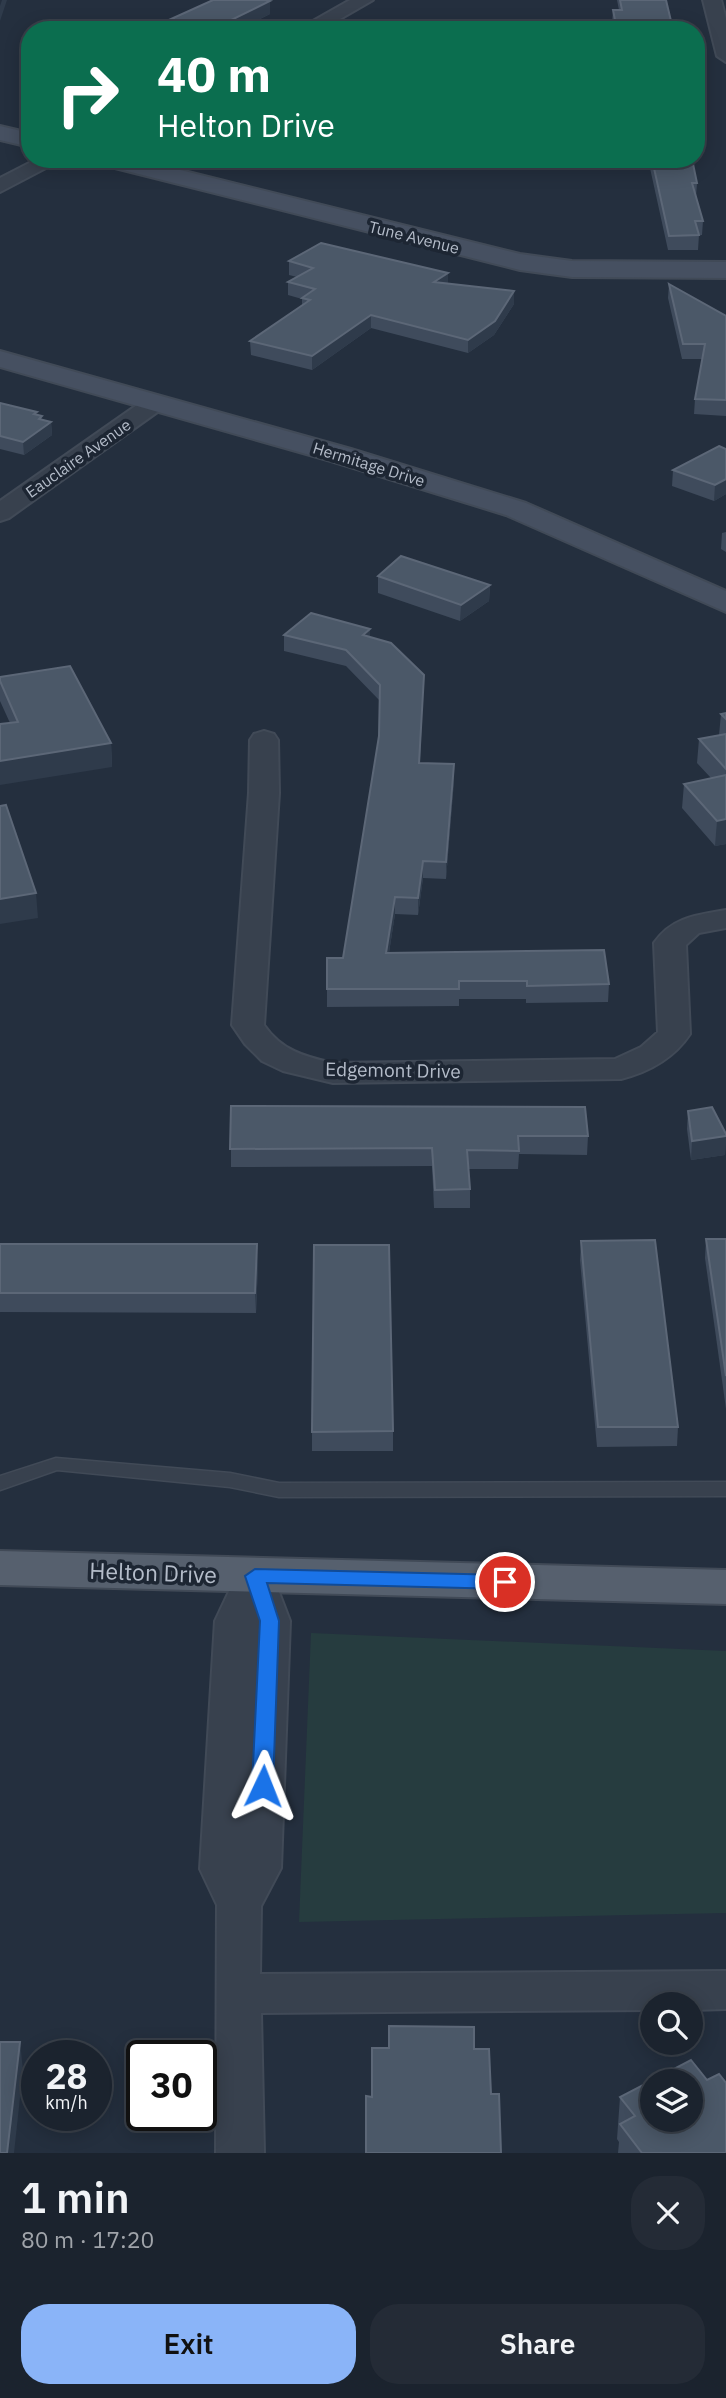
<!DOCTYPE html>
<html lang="en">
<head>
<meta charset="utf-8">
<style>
  body { margin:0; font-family:"IBM Plex Sans",sans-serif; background:#242b36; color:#f1f3f6; height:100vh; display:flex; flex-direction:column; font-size:26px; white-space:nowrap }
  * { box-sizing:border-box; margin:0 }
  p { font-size:23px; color:#a0a4aa }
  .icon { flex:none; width:38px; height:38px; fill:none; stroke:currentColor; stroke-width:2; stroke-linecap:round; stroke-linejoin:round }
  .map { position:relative; height:2153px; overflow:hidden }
  .side { display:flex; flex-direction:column; background:#1b232e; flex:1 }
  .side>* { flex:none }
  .guide { position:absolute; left:21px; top:21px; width:684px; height:147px; border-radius:28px; box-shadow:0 4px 18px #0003,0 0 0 2px #39404a; background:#0b6e4f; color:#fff; overflow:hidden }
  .buttons { position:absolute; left:640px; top:1992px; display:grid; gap:14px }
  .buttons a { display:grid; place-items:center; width:63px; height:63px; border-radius:50%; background:#1b232e; box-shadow:0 4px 18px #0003,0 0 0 2px #39404a; font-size:35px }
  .speed { position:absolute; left:21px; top:2040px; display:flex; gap:14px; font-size:35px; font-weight:700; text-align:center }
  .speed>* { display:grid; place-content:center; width:91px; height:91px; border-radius:50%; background:#1b232e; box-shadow:0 4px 18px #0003,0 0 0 2px #39404a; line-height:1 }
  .speed small { font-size:18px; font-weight:400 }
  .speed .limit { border:4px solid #111; border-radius:10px; background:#fff; color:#111 }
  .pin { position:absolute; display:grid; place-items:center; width:60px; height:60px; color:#fff; margin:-30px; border:4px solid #fff; border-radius:50%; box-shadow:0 2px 7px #0007 }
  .me { position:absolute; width:77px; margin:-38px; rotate:2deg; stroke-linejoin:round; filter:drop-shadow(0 0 5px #0008) }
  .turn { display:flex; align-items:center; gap:24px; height:147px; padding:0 21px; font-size:32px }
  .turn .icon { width:91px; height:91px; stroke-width:2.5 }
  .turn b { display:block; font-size:49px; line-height:60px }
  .round { display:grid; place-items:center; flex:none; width:74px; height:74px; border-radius:28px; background:#242b36 }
  .summary { display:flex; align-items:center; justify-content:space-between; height:119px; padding:0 21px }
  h1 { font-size:42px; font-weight:600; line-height:52px }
  .cta { display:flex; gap:14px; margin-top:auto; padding:14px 21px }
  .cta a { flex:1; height:80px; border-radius:28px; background:#8ab4f8; color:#111; font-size:28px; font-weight:600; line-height:80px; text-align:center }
  .cta a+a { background:#242b36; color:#f1f3f6 }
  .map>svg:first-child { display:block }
</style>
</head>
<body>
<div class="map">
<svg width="726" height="2153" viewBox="0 0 726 2153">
  <rect width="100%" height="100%" fill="#242f3e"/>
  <polygon fill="#263c3f" points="311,1633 726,1651 726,1913 299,1922"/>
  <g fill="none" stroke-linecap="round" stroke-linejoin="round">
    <g stroke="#414a57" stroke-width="3">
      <polygon id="lane" points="56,1458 230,1473 279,1483 726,1482 726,1496 279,1497 230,1487 57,1470 0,1490 0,1476"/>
    </g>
    <g stroke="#414a57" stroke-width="4">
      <g id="street">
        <polygon points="350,0 373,0 321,30 297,30"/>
        <polygon points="703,0 721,0 726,19 726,62 717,56"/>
        <polygon points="37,159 63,159 0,192 0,178"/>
        <polygon points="155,396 163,398 167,403 163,408 9,518 0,521 0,501 147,398"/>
        <path d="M264,731l10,3 4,6 1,53 -15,232c17,25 41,32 69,38l282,-4 26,-12 17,-15 -4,-89c18,-26 43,-28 72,-33v18l-27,5 -13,12 4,89c-16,24 -41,38 -69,45l-288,4 -50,-12 -21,-10 -17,-17 -13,-19 17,-232 1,-53 4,-6z"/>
        <polygon points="255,1561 269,1566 290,1621 281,1868 261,1906 260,1974 726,1971 726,2009 691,2010 691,2004 653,2004 653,2010 261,2013 264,2153 216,2153 217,1905 200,1869 215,1621 241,1566"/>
      </g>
    </g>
    <g stroke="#414a57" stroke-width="4">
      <g id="secondary">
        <polygon points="0,126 30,133 30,147 0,140"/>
        <polygon points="95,159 136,159 520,254 572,261 726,262 726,278 572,277 520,270 99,164"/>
        <polygon points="0,351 351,449 526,503 726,591 726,612 506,515 331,461 0,367"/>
      </g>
    </g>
    <g stroke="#414a57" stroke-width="4">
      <polygon id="primary" points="0,1551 726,1570 726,1604 0,1585"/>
    </g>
    <use href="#lane" fill="#38414e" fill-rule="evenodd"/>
    <use href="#street" fill="#38414e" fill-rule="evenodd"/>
    <use href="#secondary" fill="#465061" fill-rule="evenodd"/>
    <use href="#primary" fill="#56606e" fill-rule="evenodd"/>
  </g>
  <g fill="#3f4b5c">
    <polygon points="617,0 666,0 671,21 671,30 613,30 612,23 613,10 619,10"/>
    <polygon points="270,14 238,30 171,30 171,19"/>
    <polygon points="648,159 692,159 697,183 696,197 703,221 702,235 699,235 698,250 668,250"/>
    <polygon points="289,261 448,273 448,284 514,304 494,335 468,353 371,328 312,370 251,355 250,341 302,306 302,299 288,295 288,282 297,277 289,275"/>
    <polygon points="669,284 726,316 726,416 694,414 695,399 702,359 682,359 668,298"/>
    <polygon points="0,403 37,415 42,419 51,422 52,435 24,455 0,449"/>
    <polygon points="726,449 726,494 714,501 672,486 673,470"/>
    <polygon points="726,532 726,552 721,549 722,533"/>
    <polygon points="378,576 490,585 489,601 460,621 378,593"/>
    <polygon points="370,629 370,637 423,691 420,763 454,764 454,781 446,879 423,878 418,915 395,914 389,953 609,984 608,1002 526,1003 526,999 459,999 459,1006 327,1007 327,958 343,958 379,736 380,701 346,666 284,651 284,635"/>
    <polygon points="0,677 111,743 112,767 10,723 0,701"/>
    <polygon points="726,713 726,844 715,846 682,808 684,784 711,778 697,763 699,739 719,735 721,714"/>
    <polygon points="231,1106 588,1136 587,1155 519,1154 518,1169 469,1169 470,1189 470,1208 434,1208 432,1166 231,1167"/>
    <polygon points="688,1111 726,1134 725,1155 691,1160 687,1129"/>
    <polygon points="706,1239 726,1239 726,1409 705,1258"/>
    <polygon points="581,1241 678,1427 677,1446 597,1447 580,1260"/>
    <polygon points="0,1244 258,1263 256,1313 0,1312"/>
    <polygon points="393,1431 393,1451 312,1451 312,1432"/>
    <polygon points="620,2097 726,2153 618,2153 619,2142 617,2139"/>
  </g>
  <g fill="#2f3b4b">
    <polygon points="2,0 7,0 0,21 0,6"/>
    <polygon points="270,1 270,14 238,30 213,30"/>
    <polygon points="448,273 448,286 434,282"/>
    <polygon points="514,291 514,304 494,335 468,353 468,340"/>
    <polygon points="371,315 371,328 312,370 312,356"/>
    <polygon points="42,416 43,427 51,422 52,435 24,455 23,442 39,419"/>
    <polygon points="726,479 726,494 714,501 715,485"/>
    <polygon points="490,585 489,601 460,621 461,605"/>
    <polygon points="370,629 370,645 363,635"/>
    <polygon points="111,743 112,767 0,785 0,761"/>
    <polygon points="454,764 454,781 446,879 446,862"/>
    <polygon points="726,819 726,844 715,846 717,821"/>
    <polygon points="423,861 423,878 418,915 418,898"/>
    <polygon points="36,893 38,918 0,924 0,899"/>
    <polygon points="395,897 395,914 386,971 386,953"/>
    <polygon points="726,1136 725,1155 691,1160 692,1141"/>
    <polygon points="257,1244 258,1263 256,1313 255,1293"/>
    <polygon points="20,2042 23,2070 14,2153 7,2153"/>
  </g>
  <g fill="#4b5868" stroke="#5c6777" stroke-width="2" fill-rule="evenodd">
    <polygon points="213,0 265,0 270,1 213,29 171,19"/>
    <polygon points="620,0 666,0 671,21 649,21 651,30 617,30 613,10 622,10"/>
    <polygon points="652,159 692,159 697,183 692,183 703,221 695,221 699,235 669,236"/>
    <polygon points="321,243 448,273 434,282 514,291 495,321 468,340 371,315 312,356 250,341 310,300 302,298 315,289 288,282 313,268 289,261"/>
    <polygon points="669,284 726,316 726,400 695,399 705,344 683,344"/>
    <polygon points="0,403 37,412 34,414 42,416 39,419 51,422 23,442 0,436"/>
    <polygon points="719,446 726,449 726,479 715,485 673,470"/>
    <polygon points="401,556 490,585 461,605 378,576"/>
    <polygon points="311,613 370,629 363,635 391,643 424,675 419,763 454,764 446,862 423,861 418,898 395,897 386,953 604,950 609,984 527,986 527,981 459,981 459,989 327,989 327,958 343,958 379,736 380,685 346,650 284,635"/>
    <polygon points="70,666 111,743 0,761 0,724 18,722 0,681 0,677"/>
    <polygon points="726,713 726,719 721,714"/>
    <polygon points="726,734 726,769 699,739"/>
    <polygon points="726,775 726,819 717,821 684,784"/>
    <polygon points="6,805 36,893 0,899 0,806"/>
    <polygon points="231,1106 585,1107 588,1136 518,1136 519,1151 467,1150 470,1189 435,1190 432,1148 230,1149"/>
    <polygon points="712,1107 726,1134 726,1136 692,1141 688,1111"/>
    <polygon points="706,1239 726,1239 726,1376"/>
    <polygon points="655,1240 678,1427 598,1427 581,1241"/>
    <polygon points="0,1244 257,1244 255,1293 0,1293"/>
    <polygon points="314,1245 389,1245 393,1431 312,1432"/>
    <polygon points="389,2026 474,2027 474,2049 489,2049 491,2094 499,2094 501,2153 366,2153 366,2096 372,2097 372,2048 389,2048"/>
    <polygon points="0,2042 20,2042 7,2153 0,2153"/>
    <path d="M691,2060l16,20 12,-6 7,9v70h-84l-22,-29 15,-8 -15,-19zM653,2081h38v38h-38z"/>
  </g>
  <polygon fill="#1a73e8" stroke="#114b97" stroke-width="2" points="255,1569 505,1575 514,1582 505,1589 267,1583 279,1621 273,1786 270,1791 256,1791 252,1786 260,1621 245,1576"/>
  <g text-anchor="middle" stroke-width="7" stroke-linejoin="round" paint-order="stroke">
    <g font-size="16" fill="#b4bcc9" stroke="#1d2633">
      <text transform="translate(414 237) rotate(14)" y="6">Tune Avenue</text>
      <text transform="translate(78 458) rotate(-35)" y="6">Eauclaire Avenue</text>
      <text transform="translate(369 464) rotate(17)" y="6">Hermitage Drive</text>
    </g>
    <g font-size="19" fill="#b4bcc9" stroke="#1d2633">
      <text transform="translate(393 1070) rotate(1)" y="7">Edgemont Drive</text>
    </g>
    <g font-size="23" fill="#b4bcc9" stroke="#1d2633">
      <text transform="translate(153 1573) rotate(2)" y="8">Helton Drive</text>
    </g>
  </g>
</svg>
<div class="buttons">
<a><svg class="icon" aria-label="search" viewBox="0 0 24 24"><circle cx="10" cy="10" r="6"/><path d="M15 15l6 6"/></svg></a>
<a><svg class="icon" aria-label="layers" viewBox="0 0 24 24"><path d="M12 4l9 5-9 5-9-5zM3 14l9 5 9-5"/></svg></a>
</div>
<div class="speed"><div>28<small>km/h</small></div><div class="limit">30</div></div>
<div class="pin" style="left:505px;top:1582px;background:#d93025"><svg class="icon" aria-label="arrive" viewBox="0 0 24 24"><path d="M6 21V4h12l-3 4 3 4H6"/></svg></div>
<svg class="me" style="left:263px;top:1786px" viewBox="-20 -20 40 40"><path d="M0-17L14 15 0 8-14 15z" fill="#1a73e8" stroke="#fff" stroke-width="4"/></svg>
<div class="guide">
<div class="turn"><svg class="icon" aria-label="right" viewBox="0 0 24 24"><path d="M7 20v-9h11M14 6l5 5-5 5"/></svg><div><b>40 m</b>Helton Drive</div></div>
</div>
</div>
<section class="side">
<div class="summary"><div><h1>1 min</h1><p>80 m · 17:20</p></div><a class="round"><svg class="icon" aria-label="close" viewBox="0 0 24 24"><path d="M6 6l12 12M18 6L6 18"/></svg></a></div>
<div class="cta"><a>Exit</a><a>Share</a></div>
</section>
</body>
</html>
